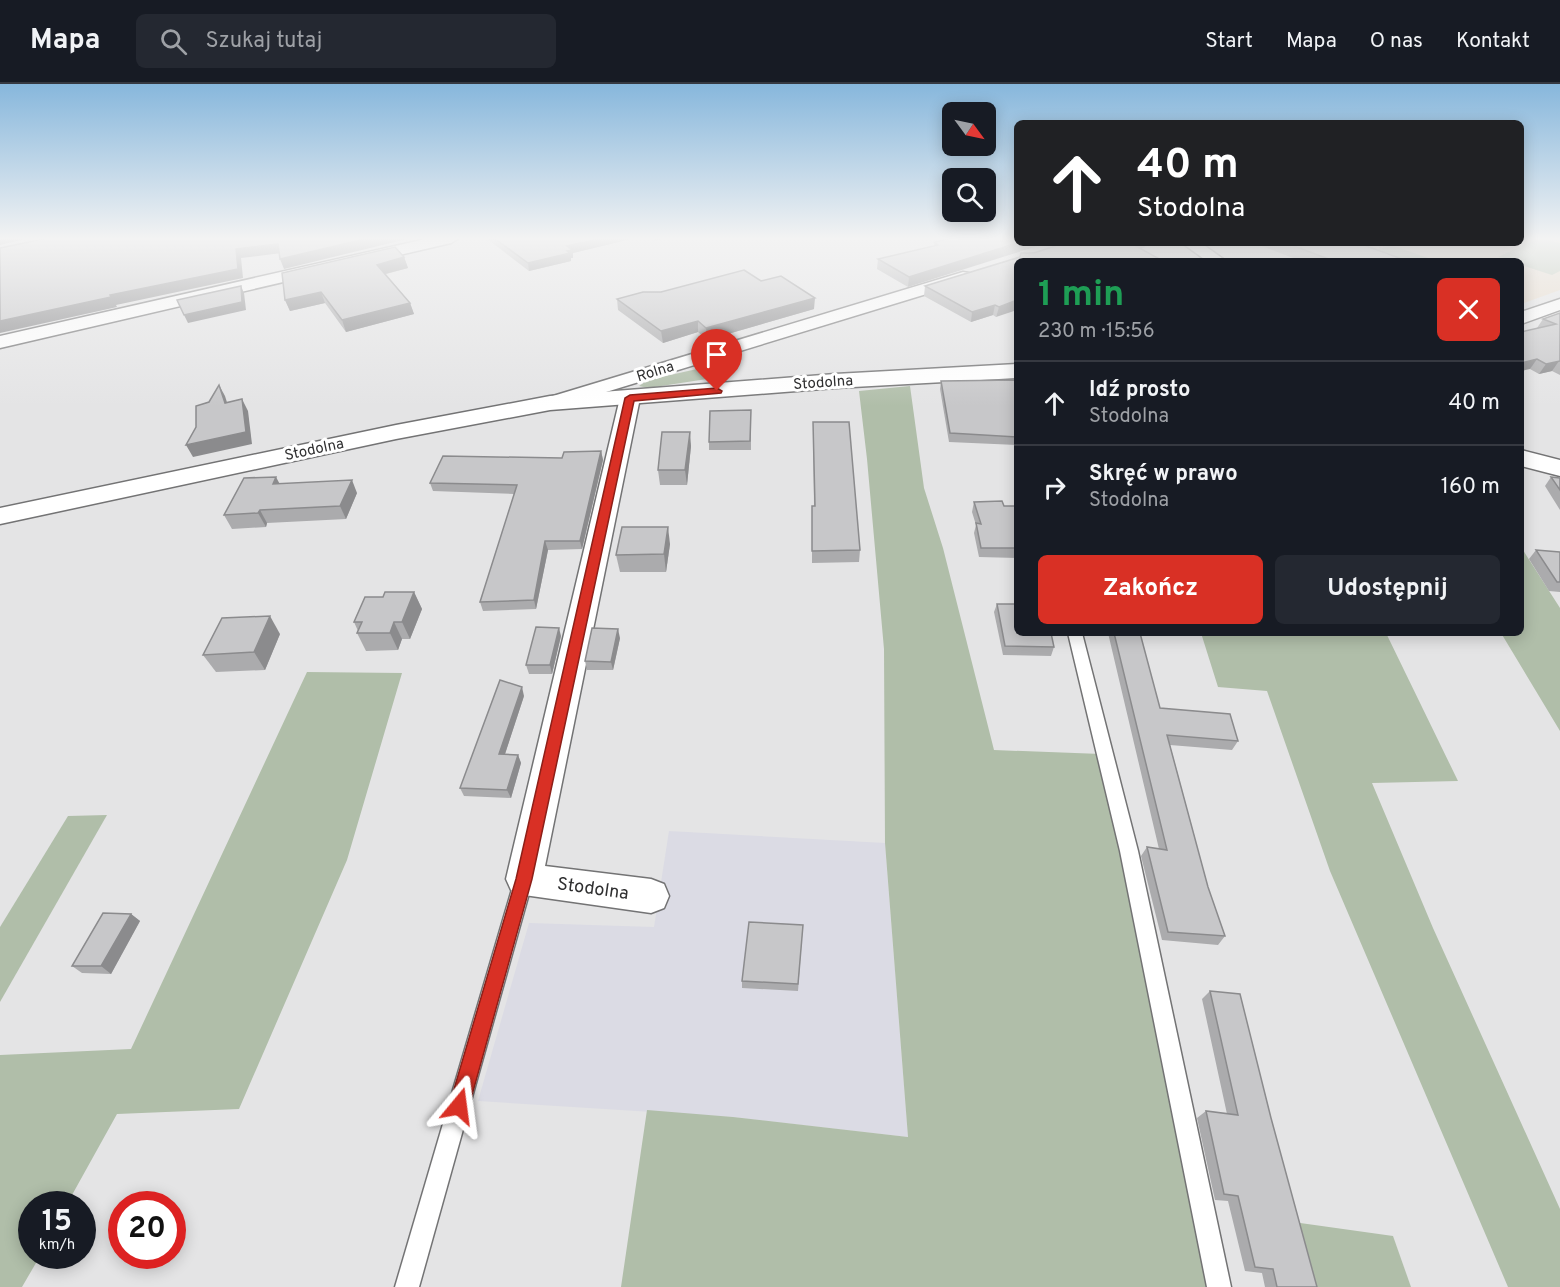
<!DOCTYPE html>
<html lang="pl">
<head>
<meta charset="utf-8">
<style>
  body { margin:0; font-family:Overpass,sans-serif; background:#242831; color:#f1f3f6; height:100vh; display:flex; flex-direction:column; font-size:22px; white-space:nowrap }
  * { box-sizing:border-box; margin:0 }
  p { font-size:20px; color:#9ea1a6 }
  .icon { flex:none; width:33px; height:33px; fill:none; stroke:currentColor; stroke-width:2; stroke-linecap:round; stroke-linejoin:round }
  .map { position:relative; flex:1; overflow:hidden }
  .sheet { position:absolute; left:1014px; top:174px; width:510px; height:378px; display:flex; flex-direction:column; background:#171b24; border-radius:9px; box-shadow:0 3px 15px #0003 }
  .sheet>* { flex:none }
  .guide { position:absolute; left:1014px; top:36px; width:510px; height:126px; border-radius:9px; box-shadow:0 3px 15px #0003; background:#202124; color:#fff; overflow:hidden }
  .needle { width:39px; rotate:123deg }
  .fabs { position:absolute; left:942px; top:18px; display:grid; gap:12px }
  .fabs a { display:grid; place-items:center; width:54px; height:54px; border-radius:9px; background:#171b24; box-shadow:0 3px 15px #0003; font-size:30px }
  .speed { position:absolute; left:18px; top:1107px; display:flex; gap:12px; font-size:30px; font-weight:700; text-align:center }
  .speed>* { display:grid; place-content:center; width:78px; height:78px; border-radius:50%; background:#171b24; box-shadow:0 3px 15px #0003; line-height:1 }
  .speed small { font-size:15px; font-weight:400 }
  .speed .limit { border:9px solid #d22; background:#fff; color:#111 }
  .pin { position:absolute; display:grid; place-items:center; width:51px; height:51px; color:#fff; margin:-62px -26px; border-radius:50% 50% 50% 0; rotate:-45deg; box-shadow:0 0 6px #0007 }
  .pin .icon { rotate:45deg }
  .me { position:absolute; width:66px; margin:-33px; rotate:16deg; stroke-linejoin:round; filter:drop-shadow(0 0 4px #0008) }
  .turn { display:flex; align-items:center; gap:21px; height:126px; padding:0 24px; font-size:27px }
  .turn .icon { width:78px; height:78px; stroke-width:2.5 }
  .turn b { display:block; font-size:42px; line-height:51px }
  .round { display:grid; place-items:center; flex:none; width:63px; height:63px; border-radius:9px; background:#242831 }
  .headline { display:flex; align-items:center; justify-content:space-between; height:102px; padding:0 24px }
  h1 { font-size:36px; font-weight:700; line-height:45px; color:#1e9e55 }
  .cta { display:flex; gap:12px; margin-top:auto; padding:12px 24px }
  .cta a { flex:1; height:69px; border-radius:9px; background:#d93025; color:#fff; font-size:24px; font-weight:700; line-height:69px; text-align:center }
  .cta a+a { background:#242831; color:#f1f3f6 }
  ul { padding:0; list-style:none }
  li { display:flex; align-items:center; gap:18px; height:84px; padding:0 24px; border-top:2px solid #363941 }
  li div { flex:1 }
  li b { display:block; font-size:22px }
  li em { font-style:normal }
  header { display:flex; align-items:center; gap:36px; box-sizing:border-box; height:84px; padding:0 30px; background:#171b24; border-bottom:2px solid #363941 }
  header strong { font-size:28px }
  nav { display:flex; gap:33px; margin-inline-start:auto; font-size:21px }
  .search { width:420px; height:54px; background:#242831; display:flex; align-items:center; gap:15px; box-sizing:border-box; padding:0 21px; border-radius:9px; color:#9ea1a6; font-size:22px }
  .map>svg:first-child { display:block }
</style>
</head>
<body>
<header>
<strong>Mapa</strong>
<div class="search"><svg class="icon" aria-label="search" viewBox="0 0 24 24"><circle cx="10" cy="10" r="6"/><path d="M15 15l6 6"/></svg>Szukaj tutaj</div>
<nav><a>Start</a><a>Mapa</a><a>O nas</a><a>Kontakt</a></nav>
</header>
<div class="map">
<svg width="1560" height="1203" viewBox="0 0 1560 1203">
  <rect width="100%" height="100%" fill="#e4e4e5"/>
  <polygon fill="#dbdbe4" points="669,747 885,759 908,1053 732,1033 478,1017 529,839 654,843"/>
  <polygon fill="#e7d8c5" points="1521,154 1560,154 1560,206 1521,220 1521,177 1372,177 1328,159 1521,159"/>
  <g fill="#b0bea9">
    <polygon points="1538,154 1560,159 1560,187 1552,191 1521,181 1521,177 1498,173"/>
    <polygon points="1391,161 1431,175 1391,177 1369,169"/>
    <polygon points="697,285 707,295 648,304 639,302 648,296"/>
    <polygon points="910,302 924,404 943,464 994,666 1101,670 1207,1203 621,1203 647,1026 733,1033 908,1053 885,759 884,565 867,375 859,307"/>
    <polygon points="1521,463 1560,524 1560,647 1501,549 1521,549"/>
    <polygon points="1201,549 1386,549 1458,697 1372,699 1433,844 1560,1125 1560,1203 1508,1203 1330,787 1267,607 1218,603"/>
    <polygon points="307,588 402,589 347,776 239,1025 117,1030 67,1120 32,1120 32,1172 40,1172 22,1203 0,1203 0,971 131,965"/>
    <polygon points="107,731 0,918 0,843 68,732"/>
    <polygon points="1286,1137 1393,1152 1411,1203 1304,1203"/>
  </g>
  <g fill="none" stroke-linecap="round" stroke-linejoin="round">
    <g stroke="#737374" stroke-width="3">
      <g id="lane">
        <polygon points="1068,549 1082,549 1138,767 1231,1203 1207,1203 1120,767"/>
        <polygon points="524,787 530,789 533,795 419,1203 395,1203 515,795 518,789"/>
      </g>
    </g>
    <g stroke="#737374" stroke-width="3">
      <g id="street">
        <polygon points="430,154 459,154 451,159 0,264 0,252"/>
        <polygon points="1182,159 1201,159 1226,177 1207,177"/>
        <polygon points="963,188 969,189 972,193 969,197 557,323 550,325 543,323 539,319 543,315"/>
        <polygon points="1560,215 1560,226 1521,240 1521,228"/>
        <polygon points="630,308 637,310 640,314 545,782 651,795 664,800 669,812 664,824 651,829 524,811 511,806 506,795 620,314 623,310"/>
      </g>
    </g>
    <g stroke="#737374" stroke-width="3">
      <g id="secondary">
        <polygon points="1017,280 1017,294 835,304 550,326 396,355 0,440 0,424 396,341 550,312 835,290"/>
        <polygon points="1521,366 1560,376 1560,392 1521,382"/>
      </g>
    </g>
    <polyline stroke="#989899" stroke-width="2" stroke-dasharray="1 3" stroke-linecap="butt" points="1372,167 1391,159"/>
    <use href="#lane" fill="#fff" fill-rule="evenodd"/>
    <use href="#street" fill="#fff" fill-rule="evenodd"/>
    <use href="#secondary" fill="#fff" fill-rule="evenodd"/>
  </g>
  <g fill="#ababad">
    <polygon points="486,154 635,154 573,169 573,174 571,174 571,177 529,187"/>
    <polygon points="951,154 908,203 877,185 878,175 934,162 934,158"/>
    <polygon points="1064,159 1146,159 1145,163 1017,177 996,233 993,231 971,238 924,212 925,202"/>
    <polygon points="1254,159 1358,159 1402,175 1402,177 1301,177"/>
    <polygon points="404,173 408,184 386,190 410,219 414,230 346,248 325,219 290,227 285,216"/>
    <polygon points="761,197 814,225 707,256 698,248 663,259 618,226 617,215 661,208"/>
    <polygon points="1560,229 1560,291 1552,287 1539,290 1530,285 1537,244 1543,235"/>
    <polygon points="1017,296 1017,361 949,358 940,305 941,297"/>
    <polygon points="751,326 751,366 709,366 709,358"/>
    <polygon points="813,338 860,466 859,478 812,479 812,422 814,422"/>
    <polygon points="691,362 687,401 660,401 658,386"/>
    <polygon points="601,367 603,376 582,465 548,466 536,525 483,527 480,518 514,410 433,407 430,399"/>
    <polygon points="1551,393 1560,394 1560,426 1545,402"/>
    <polygon points="280,400 357,409 346,435 267,439 266,443 232,445 224,431"/>
    <polygon points="974,418 1004,422 1017,422 1017,474 979,473 974,449 976,441 972,428"/>
    <polygon points="670,460 666,488 620,488 616,471"/>
    <polygon points="1536,466 1560,468 1560,508 1549,507 1529,475"/>
    <polygon points="414,508 422,525 410,555 402,555 398,566 366,567 357,549 358,547 354,538 383,513"/>
    <polygon points="997,520 1054,563 1051,572 1003,571 994,528"/>
    <polygon points="1108,549 1140,549 1160,624 1238,657 1232,666 1170,661 1208,803 1225,852 1218,861 1162,856 1141,772 1147,763 1159,765"/>
    <polygon points="280,550 265,586 216,588 203,571"/>
    <polygon points="561,552 552,590 529,590 526,581"/>
    <polygon points="620,554 613,586 587,586 585,577"/>
    <polygon points="524,612 505,670 518,671 521,679 511,714 464,712 460,704"/>
    <polygon points="131,830 140,837 111,890 82,889 72,882"/>
    <polygon points="803,841 798,907 742,904 742,897"/>
    <polygon points="1210,907 1271,1034 1317,1203 1265,1203 1262,1189 1245,1187 1228,1117 1215,1116 1197,1034 1206,1027 1227,1030 1202,915"/>
  </g>
  <g fill="#8b8b8d">
    <polygon points="0,154 29,154 0,161"/>
    <polygon points="369,154 411,154 284,185 280,175"/>
    <polygon points="603,154 635,154 573,169 573,174 571,174 571,177 529,187 528,179 567,162"/>
    <polygon points="653,154 666,154 654,157"/>
    <polygon points="1017,159 1047,159 908,203 909,193"/>
    <polygon points="1136,159 1146,159 1145,163 1139,165 1134,161"/>
    <polygon points="278,160 282,169 241,174 243,194 116,221 117,223 0,249 0,237 110,211 236,165"/>
    <polygon points="404,173 408,184 381,191 377,181"/>
    <polygon points="241,202 244,209 246,226 188,239 184,231"/>
    <polygon points="321,208 325,219 290,227 285,216"/>
    <polygon points="815,214 814,225 707,256 706,244"/>
    <polygon points="1017,216 1017,226 996,233 999,223"/>
    <polygon points="410,219 414,230 346,248 342,236"/>
    <polygon points="995,221 993,231 971,238 972,228"/>
    <polygon points="698,237 698,248 663,259 661,247"/>
    <polygon points="1537,275 1530,285 1521,287 1521,279"/>
    <polygon points="1559,277 1552,287 1539,290 1546,280"/>
    <polygon points="219,301 225,312 231,331 225,319"/>
    <polygon points="242,315 248,327 252,360 193,373 186,361"/>
    <polygon points="690,348 691,362 687,401 685,386"/>
    <polygon points="601,367 603,376 582,465 580,457"/>
    <polygon points="276,393 283,406 273,400"/>
    <polygon points="352,396 357,409 346,435 340,422"/>
    <polygon points="260,426 267,439 266,443 258,429"/>
    <polygon points="668,443 670,460 666,488 664,470"/>
    <polygon points="545,457 548,466 536,525 534,516"/>
    <polygon points="414,508 422,525 410,555 402,538"/>
    <polygon points="270,532 280,550 265,586 254,568"/>
    <polygon points="394,538 402,555 398,566 390,549"/>
    <polygon points="559,544 561,552 552,590 550,581"/>
    <polygon points="618,545 620,554 613,586 611,578"/>
    <polygon points="522,603 524,612 502,679 499,670"/>
    <polygon points="518,671 521,679 511,714 507,706"/>
    <polygon points="131,830 140,837 111,890 101,882"/>
  </g>
  <g fill="#c7c7c9" stroke="#8b8b8d" stroke-width="1.5">
    <polygon points="48,154 369,154 280,175 278,160 236,165 238,185 110,211 111,213 0,237 0,164"/>
    <polygon points="494,154 603,154 567,162 572,166 567,167 570,169 528,179"/>
    <polygon points="951,154 1017,154 1017,159 909,193 878,175 938,161 934,158"/>
    <polygon points="1064,159 1139,159 1134,161 1163,177 1017,177 1017,216 999,223 995,221 972,228 925,202 1020,173 1021,169 1034,169"/>
    <polygon points="1286,159 1358,159 1402,175 1398,177 1334,177"/>
    <polygon points="395,163 404,173 377,181 410,219 342,236 321,208 285,216 282,189"/>
    <polygon points="744,186 761,197 781,192 815,214 706,244 698,237 661,247 617,215 643,208 661,208"/>
    <polygon points="241,202 242,218 184,231 177,216"/>
    <polygon points="1560,229 1560,277 1546,280 1537,275 1521,279 1521,248 1556,240 1543,235"/>
    <polygon points="1017,296 1017,353 950,349 941,297"/>
    <polygon points="219,301 225,319 242,315 246,348 186,361 196,343 196,322 209,318"/>
    <polygon points="751,326 750,357 709,358 710,327"/>
    <polygon points="813,338 849,338 860,466 812,467 812,422 815,422"/>
    <polygon points="662,348 690,348 685,386 658,386"/>
    <polygon points="601,367 580,457 545,457 534,516 480,518 517,401 430,399 443,372 562,374 564,368"/>
    <polygon points="276,393 273,400 352,396 340,422 260,426 258,429 224,431 244,394"/>
    <polygon points="1551,393 1560,394 1560,406"/>
    <polygon points="1002,417 1004,422 1017,422 1017,464 981,464 976,439 981,440 974,418"/>
    <polygon points="622,443 668,443 664,470 616,471"/>
    <polygon points="1536,466 1560,468 1560,498 1557,498"/>
    <polygon points="385,508 414,508 402,538 394,538 390,549 357,549 362,538 354,538 365,513 383,513"/>
    <polygon points="997,520 1017,520 1017,549 1051,549 1054,563 1005,562"/>
    <polygon points="270,532 254,568 203,571 222,534"/>
    <polygon points="536,543 559,544 550,581 526,581"/>
    <polygon points="592,544 618,545 611,578 585,577"/>
    <polygon points="1114,549 1140,549 1160,624 1230,630 1238,657 1167,651 1208,803 1225,852 1168,848 1147,763 1167,766"/>
    <polygon points="500,596 522,603 499,670 518,671 507,706 460,704"/>
    <polygon points="103,829 131,830 101,882 72,882"/>
    <polygon points="749,838 803,841 798,900 742,897"/>
    <polygon points="1210,907 1240,910 1271,1034 1317,1203 1277,1203 1273,1185 1255,1183 1238,1112 1224,1110 1206,1027 1238,1031"/>
  </g>
  <linearGradient id="sky" x2="0" y2="1"><stop stop-color="#87b7dc"/><stop offset="0.48" stop-color="#f3f3f3"/><stop offset="1" stop-color="#f3f3f3" stop-opacity="0"/></linearGradient>
  <rect width="1560" height="322" fill="url(#sky)"/>
  <polygon fill="#d93025" stroke="#8d1f18" stroke-width="1.5" points="717,304 722,307 721,309 634,317 532,795 469,1022 466,1029 459,1031 452,1029 449,1022 516,795 625,314 630,311"/>
  <g text-anchor="middle" stroke-width="6" stroke-linejoin="round" paint-order="stroke">
    <g font-size="15" fill="#2f2f30" stroke="#fff">
      <text transform="translate(655 287) rotate(-17)" y="5">Rolna</text>
      <text transform="translate(823 298) rotate(-4)" y="5">Stodolna</text>
      <text transform="translate(314 365) rotate(-12)" y="5">Stodolna</text>
    </g>
    <g font-size="18" fill="#2f2f30" stroke="#fff">
      <text transform="translate(593 804) rotate(8)" y="6">Stodolna</text>
    </g>
  </g>
</svg>
<div class="fabs">
<a><svg class="needle" viewBox="-14 -14 28 28"><path d="M0-13l5 13h-10z" fill="#e53935"/><path d="M0 13l5-13h-10z" fill="#9ea1a6"/></svg></a>
<a><svg class="icon" aria-label="search" viewBox="0 0 24 24"><circle cx="10" cy="10" r="6"/><path d="M15 15l6 6"/></svg></a>
</div>
<div class="speed"><div>15<small>km/h</small></div><div class="limit">20</div></div>
<div class="pin" style="left:717px;top:307px;background:#d93025"><svg class="icon" aria-label="arrive" viewBox="0 0 24 24"><path d="M6 21V4h12l-3 4 3 4H6"/></svg></div>
<svg class="me" style="left:459px;top:1022px" viewBox="-20 -20 40 40"><path d="M0-17L14 15 0 8-14 15z" fill="#d93025" stroke="#fff" stroke-width="4"/></svg>
<div class="guide">
<div class="turn"><svg class="icon" aria-label="ahead" viewBox="0 0 24 24"><path d="M12 20V5M6 11l6-6 6 6"/></svg><div><b>40 m</b>Stodolna</div></div>
</div>
<section class="sheet">
<div class="headline"><div><h1>1 min</h1><p>230 m · 15:56</p></div><a class="round" style="background:#d93025;color:#fff"><svg class="icon" aria-label="close" viewBox="0 0 24 24"><path d="M6 6l12 12M18 6L6 18"/></svg></a></div>
<ul>
<li><svg class="icon" aria-label="ahead" viewBox="0 0 24 24"><path d="M12 20V5M6 11l6-6 6 6"/></svg><div><b>Idź prosto</b><p>Stodolna</p></div><em>40 m</em></li>
<li><svg class="icon" aria-label="right" viewBox="0 0 24 24"><path d="M7 20v-9h11M14 6l5 5-5 5"/></svg><div><b>Skręć w prawo</b><p>Stodolna</p></div><em>160 m</em></li>
</ul>
<div class="cta"><a>Zakończ</a><a>Udostępnij</a></div>
</section>
</div>
</body>
</html>
